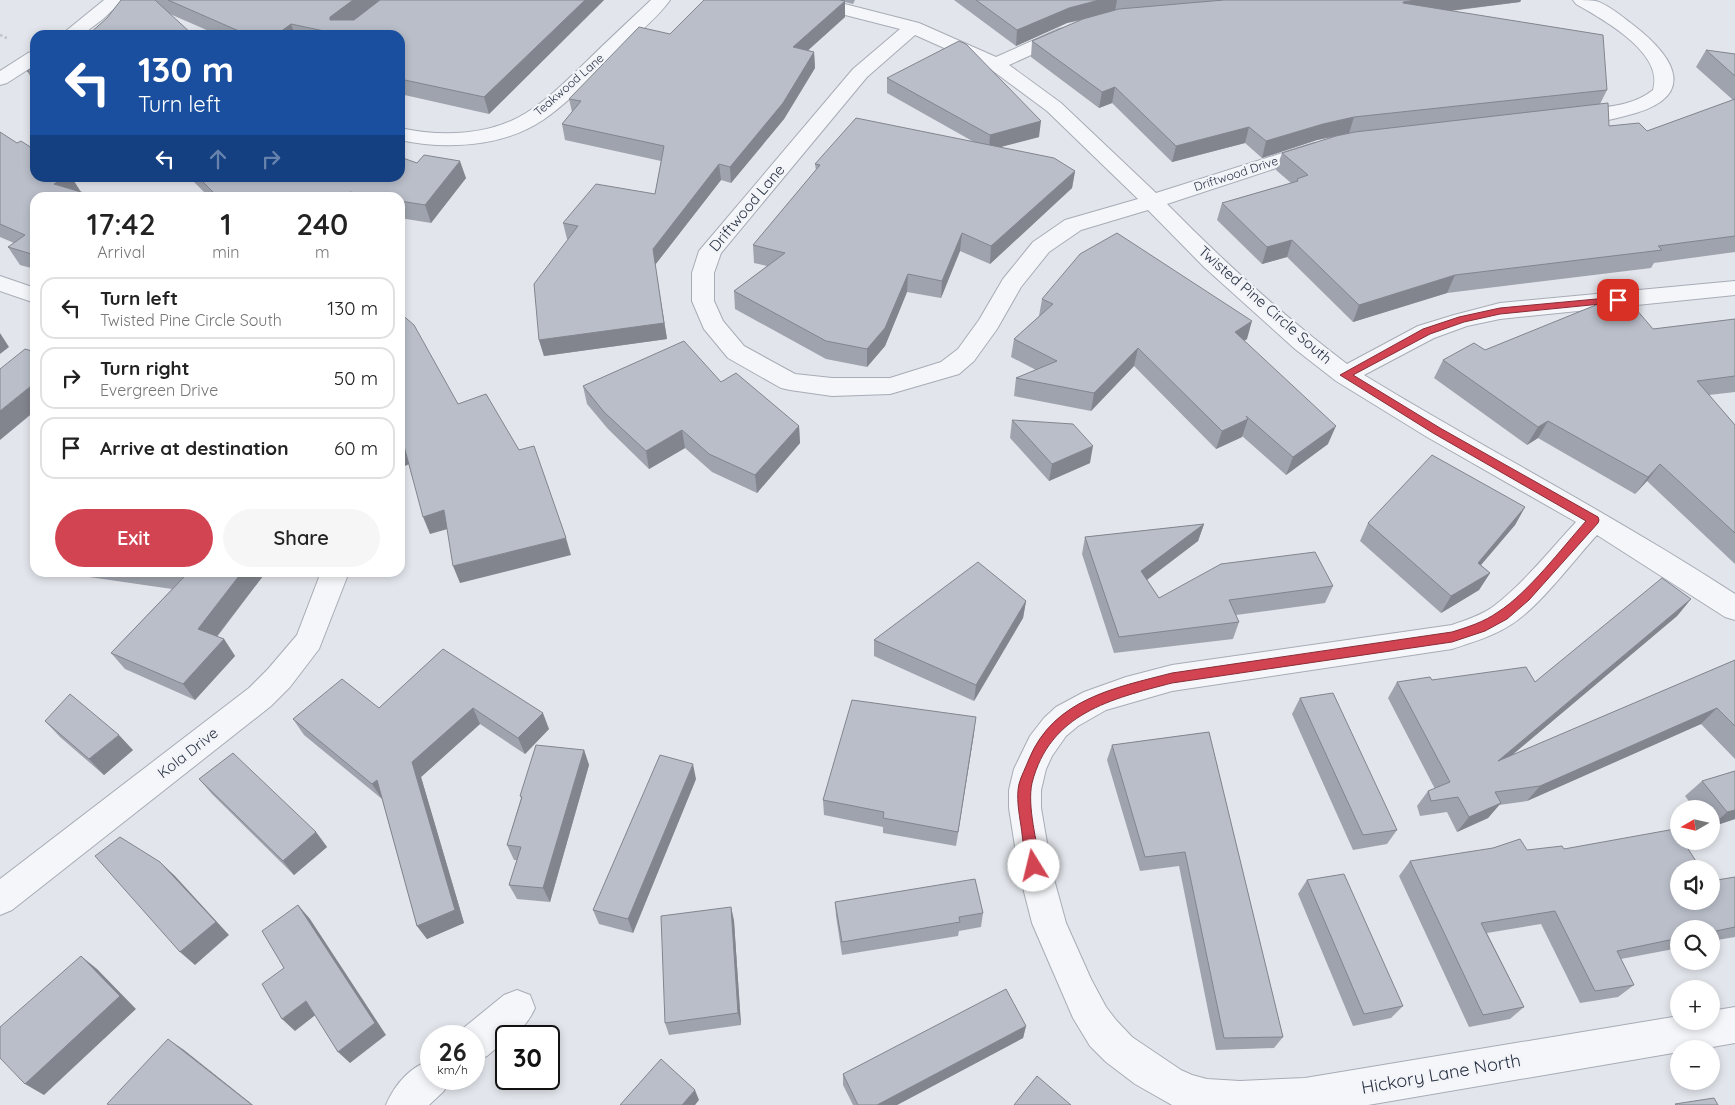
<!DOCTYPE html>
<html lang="en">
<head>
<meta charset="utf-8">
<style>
  body { margin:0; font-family:Quicksand,sans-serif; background:#f6f6f6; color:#222; height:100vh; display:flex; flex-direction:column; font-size:19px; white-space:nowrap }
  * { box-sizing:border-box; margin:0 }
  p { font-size:16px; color:#767676 }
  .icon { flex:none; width:28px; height:28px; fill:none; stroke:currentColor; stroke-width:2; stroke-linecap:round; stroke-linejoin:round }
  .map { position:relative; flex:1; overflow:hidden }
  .side { position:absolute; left:30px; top:192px; width:375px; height:385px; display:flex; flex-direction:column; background:#fff; border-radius:15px; box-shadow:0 2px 8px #0003 }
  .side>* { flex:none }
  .banner { position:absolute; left:30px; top:30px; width:375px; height:152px; border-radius:15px; box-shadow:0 2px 8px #0003; background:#1a4fa0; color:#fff; overflow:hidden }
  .needle { width:32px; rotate:261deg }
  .controls { position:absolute; left:1670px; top:800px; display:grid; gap:10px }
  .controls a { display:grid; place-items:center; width:50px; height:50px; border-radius:50%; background:#fff; box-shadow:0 2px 8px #0003; font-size:25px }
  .speed { position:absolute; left:420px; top:1025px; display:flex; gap:10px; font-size:25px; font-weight:700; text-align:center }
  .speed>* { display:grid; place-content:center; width:65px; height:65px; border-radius:50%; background:#fff; box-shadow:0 2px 8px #0003; line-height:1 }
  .speed small { font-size:12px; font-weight:400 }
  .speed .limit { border:2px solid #111; border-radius:8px; background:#fff; color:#111 }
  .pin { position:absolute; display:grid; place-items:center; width:42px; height:42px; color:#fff; margin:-21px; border-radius:10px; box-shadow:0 2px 8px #0006 }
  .me { position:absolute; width:55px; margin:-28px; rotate:351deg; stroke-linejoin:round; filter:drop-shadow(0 0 4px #0008) }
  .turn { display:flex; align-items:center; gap:18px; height:105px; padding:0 25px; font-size:22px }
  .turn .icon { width:65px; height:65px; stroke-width:2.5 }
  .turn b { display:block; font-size:35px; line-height:42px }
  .lanes { display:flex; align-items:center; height:48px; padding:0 25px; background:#0003; justify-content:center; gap:25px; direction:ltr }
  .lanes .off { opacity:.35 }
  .eta { display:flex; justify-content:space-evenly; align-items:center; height:85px; text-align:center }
  .eta b { font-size:30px; font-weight:600; line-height:35px }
  .button { display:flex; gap:10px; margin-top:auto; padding:10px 25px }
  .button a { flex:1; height:58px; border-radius:30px; background:#d34453; color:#fff; font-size:20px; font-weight:600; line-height:58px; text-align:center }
  .button a+a { background:#f6f6f6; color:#222 }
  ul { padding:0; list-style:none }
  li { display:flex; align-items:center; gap:15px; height:62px; margin:0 10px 8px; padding:0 15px; border:2px solid #e0e0e0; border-radius:15px }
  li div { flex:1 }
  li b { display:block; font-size:19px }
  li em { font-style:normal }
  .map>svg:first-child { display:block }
</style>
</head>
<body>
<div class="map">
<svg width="1735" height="1105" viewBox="0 0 1735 1105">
  <rect width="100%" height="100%" fill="#e2e5eb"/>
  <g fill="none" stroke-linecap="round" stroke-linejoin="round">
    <g stroke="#a7acb6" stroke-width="2">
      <g id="minor">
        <polygon points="104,0 123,0 103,19 82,35 61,35"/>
        <path d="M651,0h19c-13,19 -40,40 -57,56 -22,22 -44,46 -70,64 -40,27 -97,30 -143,20v-12c42,9 89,8 126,-15 23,-14 42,-34 61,-52 21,-21 43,-41 64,-61z"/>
        <path d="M799,0h30l90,23 77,34 63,-28 6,-1 6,1 3,4 -3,4 -62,28 52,38 95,90 152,-48 7,-2 7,2 3,4 -3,4 -155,51c56,57 115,111 180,160l71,-38 36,-11 46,-12 235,-22v14l-235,24 -33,7 -33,12 -70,37c123,75 251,141 371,219v26l-10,-3 -128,-82c-24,26 -56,70 -85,89 -18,12 -39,18 -60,25l-280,42 -66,19 -28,16 -12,10 -14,20 -6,13 -5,21v18l11,64 14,51 25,56 15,28 10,13 16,17 49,33 11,5 15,4 33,2 65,-3 374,-62v5h32v-10l24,-4v36l-34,6h-22v3l-311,53h-196l-37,-21 -29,-22 -16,-16 -17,-28 -41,-95 -13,-51 -10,-64v-18l5,-21 16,-33 14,-18 12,-11 28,-15 42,-15 46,-12 280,-40c14,-5 30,-10 42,-19 31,-24 56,-56 82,-84l-149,-85 -91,-56 -41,-32 -91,-82 -56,-57 -67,20 -32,22 -28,35 -24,42 -23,32 -15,13 -69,20 -58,2 -42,-6 -9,-2 -53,-30 -24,-29 -12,-28v-28l7,-22 154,-182 47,-40 -98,-25zM915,35l74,33 58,43 91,88 -73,21 -32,22 -30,37 -24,41 -21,29 -17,13 -51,16h-58l-37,-4 -51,-28 -21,-25 -9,-20v-28l7,-20 146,-176z"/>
        <path d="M1573,0c7,0 17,0 23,1 13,4 25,15 36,23 47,36 66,75 -7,92 -18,5 -43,10 -61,5l-3,-4 3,-4c32,-8 62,-2 89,-23 12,-37 -51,-71 -77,-86z"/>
        <polygon points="35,51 35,65 7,83 0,85 0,71 28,53"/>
        <polygon points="0,276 35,288 35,303 0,291"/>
        <polygon points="321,572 349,572 319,649 290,687 271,706 12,910 0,915 0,879 249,688 268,669 297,635"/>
        <path d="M517,990l13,5 5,13c-5,11 -16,28 -29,28v4l-19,16 -13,5v-25h-15l2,-6 43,-35z"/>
        <path d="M431,1060v19h18l-5,12 -15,14h-43c9,-21 24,-38 45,-45z"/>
      </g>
    </g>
    <polyline stroke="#c0c3ca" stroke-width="2.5" stroke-dasharray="2.5 2.5" stroke-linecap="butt" points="0,35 9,39"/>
    <use href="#minor" fill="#f5f6f9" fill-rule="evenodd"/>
  </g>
  <g fill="#9fa3ad">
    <polygon points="121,0 604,0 489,114 400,94 400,35 218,35 170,14"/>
    <polygon points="704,0 855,0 853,4 845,2 845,17 808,50 814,52 815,68 784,119 731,183 721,180 655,265 667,339 544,356 539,340 568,240 567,239 563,223 655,194 661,161 565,140 562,124 572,112 569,99 670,34"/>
    <polygon points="954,0 1521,0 1520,2 1451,11 1607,90 1600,104 1609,126 1647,131 1733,100 1696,67 1706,50 1735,54 1735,252 1654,263 1651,268 1447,293 1353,322 1287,257 1262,264 1217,220 1222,203 1291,183 1276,170 1282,153 1332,137 1317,140 1262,158 1245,143 1172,162 1112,103 1099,108 1031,57 1032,41 1081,20 1067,23 1016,46"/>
    <polygon points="35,67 35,84 27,71"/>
    <polygon points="887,78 1039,137 1000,147 1075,171 1072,188 990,264 960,251 941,298 907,292 885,346 867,367 826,359 735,309 734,291 767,266 754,263 753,245 816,170 815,164 974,142 887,93"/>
    <polygon points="0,132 35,178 72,178 80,192 35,198 35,269 20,265 8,247 14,243 0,237"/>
    <polygon points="417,163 466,178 431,223 400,218 400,198 210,198 190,178 400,178"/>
    <polygon points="1042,299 1247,339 1244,341 1328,444 1286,475 1242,436 1242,437 1216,449 1134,366 1091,411 1014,396 1016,378 1036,370 1011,357 1014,339 1039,316"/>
    <polygon points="1735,319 1735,392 1709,395 1735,425 1735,564 1647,481 1635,494 1538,438 1527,445 1434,378 1443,360 1485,350"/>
    <polygon points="721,382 799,426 800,443 757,493 712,472 685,448 649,469 608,429 587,404 583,386"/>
    <polygon points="1012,420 1090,463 1049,481 1010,438"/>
    <polygon points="1525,507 1515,525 1481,565 1490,573 1479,590 1441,613 1360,541 1368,523"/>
    <polygon points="1204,524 1198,541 1147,580 1159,598 1333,586 1325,603 1236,615 1239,622 1233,639 1114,653 1082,554 1085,537"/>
    <polygon points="85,572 266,572 217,637 224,639 235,656 195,700 125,669 111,653 172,589 89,577"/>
    <polygon points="1691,599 1677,616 1511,756 1735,660 1735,759 1701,724 1527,801 1499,805 1488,818 1457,832 1447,812 1420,816 1417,806 1428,791 1435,789 1388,698 1397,682 1432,680 1535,682"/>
    <polygon points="1026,601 1023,618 974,701 874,656 874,640"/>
    <polygon points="443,649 549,729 525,754 480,724 421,777 464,923 427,939 417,926 382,799 304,735 293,719 379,708"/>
    <polygon points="1300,698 1397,830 1387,844 1353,850 1292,714"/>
    <polygon points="45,721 133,750 104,775 60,737"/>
    <polygon points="1209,732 1283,1037 1274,1048 1216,1050 1179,866 1140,871 1107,760 1112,745"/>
    <polygon points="974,733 956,846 883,833 883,827 824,815 823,800"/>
    <polygon points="584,750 589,765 550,902 517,899 509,885 517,860 514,860 507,845 521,798 520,796"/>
    <polygon points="1735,771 1735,819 1711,827 1711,809 1695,809 1685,796 1702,781"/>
    <polygon points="199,779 316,832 327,847 294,875 212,794"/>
    <polygon points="696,779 633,933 599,924 593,910"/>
    <polygon points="1564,849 1679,901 1735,877 1735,937 1711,941 1711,929 1679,929 1679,948 1621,959 1634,985 1618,997 1580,1003 1541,924 1487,933 1524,1007 1510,1019 1469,1027 1399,876 1410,861 1527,850"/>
    <polygon points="1307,880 1403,1006 1391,1018 1353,1026 1298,894"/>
    <polygon points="835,902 983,913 981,927 959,931 958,936 842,955 836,916"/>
    <polygon points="731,907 734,921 741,1025 669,1035 665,1023"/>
    <polygon points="1026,1026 1023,1038 897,1105 853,1105 843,1085 843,1074"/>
  </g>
  <g fill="#82858d">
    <polygon points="353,0 380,0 336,34 330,20 330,17"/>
    <polygon points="585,0 604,0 489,114 484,97"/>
    <polygon points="1099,0 1117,0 1115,11 1067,23 1016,46 1017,30 1069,8"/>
    <polygon points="1416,0 1521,0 1520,2 1398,17 1403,2"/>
    <polygon points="845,1 845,17 794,63 793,47"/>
    <polygon points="291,24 295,35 276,35"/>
    <polygon points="814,52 815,68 784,119 731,183 730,167"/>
    <polygon points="1115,87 1112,103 1099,108 1102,92"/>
    <polygon points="1354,117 1349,133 1317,140 1262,158 1266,141 1323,124"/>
    <polygon points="1041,121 1039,137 989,150 990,135"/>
    <polygon points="1249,127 1245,143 1172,162 1176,146"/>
    <polygon points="460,161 466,178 431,223 425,205"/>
    <polygon points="719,164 721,180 655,265 667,339 544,356 539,340 653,249"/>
    <polygon points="1075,171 1072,188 990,264 991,246"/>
    <polygon points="65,178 72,178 81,192 54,184"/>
    <polygon points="350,192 352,198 343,198"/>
    <polygon points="962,233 960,251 941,298 942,281"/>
    <polygon points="1292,240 1287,257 1262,264 1267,247"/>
    <polygon points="908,274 907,292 885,346 867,367 867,349"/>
    <polygon points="1455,275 1447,293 1353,322 1359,305"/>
    <polygon points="1252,321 1247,339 1229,350 1235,332"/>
    <polygon points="0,333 9,347 0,354"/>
    <polygon points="1138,348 1134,366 1091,411 1094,393"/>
    <polygon points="31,386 35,392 35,411 0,440 0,411"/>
    <polygon points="1248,419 1242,437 1216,449 1222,431"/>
    <polygon points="1548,421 1538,438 1527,445 1538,427"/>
    <polygon points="799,426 800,443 757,493 755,475"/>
    <polygon points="1336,426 1328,444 1286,475 1293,457"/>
    <polygon points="682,430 685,448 649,469 646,451"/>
    <polygon points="404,446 412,463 400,468 400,447"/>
    <polygon points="1093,446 1090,463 1049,481 1052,464"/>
    <polygon points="1660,464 1647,481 1635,494 1648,477"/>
    <polygon points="1525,507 1515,525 1468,580 1478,563"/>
    <polygon points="444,510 451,528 430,534 423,517"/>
    <polygon points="1204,524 1198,541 1136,588 1141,571"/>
    <polygon points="566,538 571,555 460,583 453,566"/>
    <polygon points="242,572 266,572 210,645 198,629"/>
    <polygon points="1490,573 1479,590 1441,613 1451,596"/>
    <polygon points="1691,599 1677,616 1486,777 1498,761"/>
    <polygon points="1026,601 1023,618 974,701 976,685"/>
    <polygon points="224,639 235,656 195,700 183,684"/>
    <polygon points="473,708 480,724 421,777 464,923 427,939 417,926 412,762"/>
    <polygon points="1717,708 1701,724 1527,801 1540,786"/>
    <polygon points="543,713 549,729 525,754 518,738"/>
    <polygon points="976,717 974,733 956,846 958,832"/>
    <polygon points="119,735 133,750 104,775 89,759"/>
    <polygon points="584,750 589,765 550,902 543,888"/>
    <polygon points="693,764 696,779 633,933 628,919"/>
    <polygon points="377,780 382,799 372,784"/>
    <polygon points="1501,803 1488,818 1457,832 1469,817"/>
    <polygon points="1735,810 1735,819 1711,827 1727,812"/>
    <polygon points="316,832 327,847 294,875 283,861"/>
    <polygon points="160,862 175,876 229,935 195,965 180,952"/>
    <polygon points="298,905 310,919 386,1035 350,1063 338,1052"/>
    <polygon points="731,907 734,921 741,1025 738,1013"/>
    <polygon points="81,956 97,969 136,1009 44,1095 25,1084"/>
    <polygon points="306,1001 318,1013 295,1031 282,1019"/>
    <polygon points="1026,1026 1023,1038 897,1105 877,1105"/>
    <polygon points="168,1039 184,1050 253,1105 252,1105"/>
    <polygon points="695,1090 699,1100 695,1105 682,1105"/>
  </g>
  <g fill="#b9bec9" stroke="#82858d">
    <polygon points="121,0 155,0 193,35 88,35 107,18"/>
    <polygon points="168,0 353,0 330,17 330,20 354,20 380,0 585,0 484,97 400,79 400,35 343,35 291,24 276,35 248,35"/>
    <polygon points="704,0 840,0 845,1 793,47 814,52 783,103 730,167 719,164 653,249 664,323 539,340 534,284 578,226 563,223 596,184 655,194 664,146 562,124 581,101 569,99 639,27 670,34"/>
    <polygon points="976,0 1099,0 1069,8 1017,30"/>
    <polygon points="1224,0 1416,0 1403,2 1403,3 1603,35 1607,90 1354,117 1323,124 1266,141 1249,127 1176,146 1115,87 1102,92 1032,41 1083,19 1119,9"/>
    <polygon points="959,41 966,44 1041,121 990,135 887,78"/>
    <polygon points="1706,50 1735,54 1735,76"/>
    <polygon points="35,67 35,74 27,71"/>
    <polygon points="1735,99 1735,236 1658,246 1662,250 1455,275 1359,305 1292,240 1267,247 1222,203 1298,181 1297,179 1308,175 1282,153 1336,136 1355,132 1608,103 1609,126 1639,123 1647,131"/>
    <polygon points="856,118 1054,158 1075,171 991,246 962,233 942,281 908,274 885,328 867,349 826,341 734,291 785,253 753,245 820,165 815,164"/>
    <polygon points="0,132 17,143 21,141 35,150 35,178 65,178 54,184 101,198 35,198 35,255 8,247 25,235 0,224"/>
    <polygon points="424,155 460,161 425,205 400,201 400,198 381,198 350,192 343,198 219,198 199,178 400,178 400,157 417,163"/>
    <polygon points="1117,233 1252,321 1235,332 1336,426 1293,457 1246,416 1248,419 1222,431 1138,348 1094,393 1016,378 1057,361 1014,339 1053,304 1042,299 1080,254"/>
    <polygon points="1623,294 1653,329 1735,319 1735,376 1697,381 1735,425 1735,533 1660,464 1648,477 1548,421 1538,427 1443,360 1474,343 1485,350"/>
    <polygon points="400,313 414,325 458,404 486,394 519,450 534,446 566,538 453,566 444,510 423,517 404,446 400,447"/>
    <polygon points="684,341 721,382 736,373 799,426 755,475 709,454 682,430 646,451 604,412 583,386"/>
    <polygon points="25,349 35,352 35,387 31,386 0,411 0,369"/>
    <polygon points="1012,420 1073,424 1093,446 1052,464"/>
    <polygon points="1432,455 1525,507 1478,563 1490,573 1451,596 1368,523"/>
    <polygon points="1204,524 1141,571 1159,598 1221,564 1315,552 1333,586 1229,600 1239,622 1119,637 1085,537"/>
    <polygon points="978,562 1026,601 976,685 874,640"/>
    <polygon points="163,572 242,572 198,629 224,639 183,684 111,653 185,576"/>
    <polygon points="1662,578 1691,599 1498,761 1735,660 1735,726 1717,708 1540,786 1495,792 1501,803 1469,817 1458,797 1431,801 1428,791 1450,782 1397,682 1430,677 1432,680 1526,667 1535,682"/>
    <polygon points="443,649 543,713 518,738 473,708 412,762 455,910 417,926 377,780 372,784 293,719 342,679 379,708"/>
    <polygon points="1333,693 1397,830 1363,835 1300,698"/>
    <polygon points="70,694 119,735 89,759 45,721"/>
    <polygon points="852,700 976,717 958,832 883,818 884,812 823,800"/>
    <polygon points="1209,732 1283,1037 1224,1038 1185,852 1145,857 1112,745"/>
    <polygon points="536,745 584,750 543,888 509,885 521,847 507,845 522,797 520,796"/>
    <polygon points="233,753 316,832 283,861 199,779"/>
    <polygon points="660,755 693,764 628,919 593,910"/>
    <polygon points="1735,771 1735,810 1727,812 1702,781"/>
    <polygon points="1675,829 1679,835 1679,841 1683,841 1701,869 1679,869 1679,901 1711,901 1711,881 1735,877 1735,927 1711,932 1711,929 1679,929 1679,938 1617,951 1634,985 1595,991 1555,911 1481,923 1524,1007 1483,1015 1410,861 1493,848 1520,839 1527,850 1562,846 1564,849"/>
    <polygon points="120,837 160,862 216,922 180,952 95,856"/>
    <polygon points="1344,874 1403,1006 1364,1014 1307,880"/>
    <polygon points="975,879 983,913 959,917 960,922 842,942 835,902"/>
    <polygon points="298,905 375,1023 338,1052 306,1001 282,1019 262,984 284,968 262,931"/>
    <polygon points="731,907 738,1013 665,1023 661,916"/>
    <polygon points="81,956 120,996 25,1084 0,1058 0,1027"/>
    <polygon points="1006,989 1026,1026 877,1105 858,1105 843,1074"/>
    <polygon points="168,1039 252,1105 109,1105 107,1104"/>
    <polygon points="661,1059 695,1090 682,1105 620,1105"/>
    <polygon points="1037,1076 1071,1105 1014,1105"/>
    <polygon points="1714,1098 1718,1105 1676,1105 1675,1104"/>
  </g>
  <path fill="#d34453" stroke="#892c36" d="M1618,297l4,3 -1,2 -121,12 -36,8 -34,12 -77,41 87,53 158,89 1,3 -1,3 -69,77 -22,19 -22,12 -33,11 -280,41c-61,16 -122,30 -140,100 -5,23 5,60 9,83l-2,5 -5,2 -4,-2c-6,-14 -7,-31 -9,-45 -2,-13 -5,-29 -2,-42 2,-8 7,-17 10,-25 25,-60 85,-71 143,-86l280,-41c16,-5 32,-10 46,-20 30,-19 64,-64 88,-91l-153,-88 -93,-58 83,-46 36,-12 41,-9z"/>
  <g text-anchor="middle" stroke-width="4.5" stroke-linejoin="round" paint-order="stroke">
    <g font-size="12" fill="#293244" stroke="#f2f4f8">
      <text transform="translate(569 85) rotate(-41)" y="4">Teakwood Lane</text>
      <text transform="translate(1236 174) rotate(-18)" y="4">Driftwood Drive</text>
    </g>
    <g font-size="15" fill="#293244" stroke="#f2f4f8">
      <text transform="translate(747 208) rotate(-50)" y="5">Driftwood Lane</text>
      <text transform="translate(1265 305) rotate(41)" y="5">Twisted Pine Circle South</text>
      <text transform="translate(188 753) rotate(-38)" y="5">Kola Drive</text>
    </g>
    <g font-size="18" fill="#293244" stroke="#f2f4f8">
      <text transform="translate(1441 1074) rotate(-10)" y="6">Hickory Lane North</text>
    </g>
  </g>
</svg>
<div class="controls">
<a><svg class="needle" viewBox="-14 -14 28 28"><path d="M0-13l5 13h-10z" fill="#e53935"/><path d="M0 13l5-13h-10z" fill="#767676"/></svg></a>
<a><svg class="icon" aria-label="sound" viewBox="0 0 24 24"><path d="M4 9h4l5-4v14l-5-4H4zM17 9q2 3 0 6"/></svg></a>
<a><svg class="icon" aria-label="search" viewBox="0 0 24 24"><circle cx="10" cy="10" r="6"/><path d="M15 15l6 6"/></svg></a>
<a>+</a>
<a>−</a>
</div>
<div class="speed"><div>26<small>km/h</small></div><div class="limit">30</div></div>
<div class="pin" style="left:1618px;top:300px;background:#d93025"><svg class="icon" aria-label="arrive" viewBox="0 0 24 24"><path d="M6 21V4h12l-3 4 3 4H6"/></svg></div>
<svg class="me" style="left:1034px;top:866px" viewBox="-20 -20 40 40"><circle r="19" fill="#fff"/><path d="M0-13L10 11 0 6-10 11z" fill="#d34453"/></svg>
<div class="banner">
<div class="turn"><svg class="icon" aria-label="left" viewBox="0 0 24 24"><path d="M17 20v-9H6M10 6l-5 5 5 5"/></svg><div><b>130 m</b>Turn left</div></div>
<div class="lanes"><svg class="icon" aria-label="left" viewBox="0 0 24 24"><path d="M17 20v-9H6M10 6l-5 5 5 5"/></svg><svg class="icon off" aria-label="ahead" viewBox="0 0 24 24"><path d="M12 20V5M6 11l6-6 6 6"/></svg><svg class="icon off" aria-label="right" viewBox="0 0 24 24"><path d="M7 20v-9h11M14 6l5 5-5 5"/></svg></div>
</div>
<section class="side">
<div class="eta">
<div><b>17:42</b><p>Arrival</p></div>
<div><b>1</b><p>min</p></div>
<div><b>240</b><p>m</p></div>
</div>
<ul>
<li><svg class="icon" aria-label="left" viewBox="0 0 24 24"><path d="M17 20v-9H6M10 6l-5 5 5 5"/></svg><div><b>Turn left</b><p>Twisted Pine Circle South</p></div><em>130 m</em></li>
<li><svg class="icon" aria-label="right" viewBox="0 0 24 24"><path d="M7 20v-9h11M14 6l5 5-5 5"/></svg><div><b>Turn right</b><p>Evergreen Drive</p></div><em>50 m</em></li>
<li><svg class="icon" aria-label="arrive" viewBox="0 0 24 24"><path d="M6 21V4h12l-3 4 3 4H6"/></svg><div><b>Arrive at destination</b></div><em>60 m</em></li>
</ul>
<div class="button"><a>Exit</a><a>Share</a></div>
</section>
</div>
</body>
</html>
